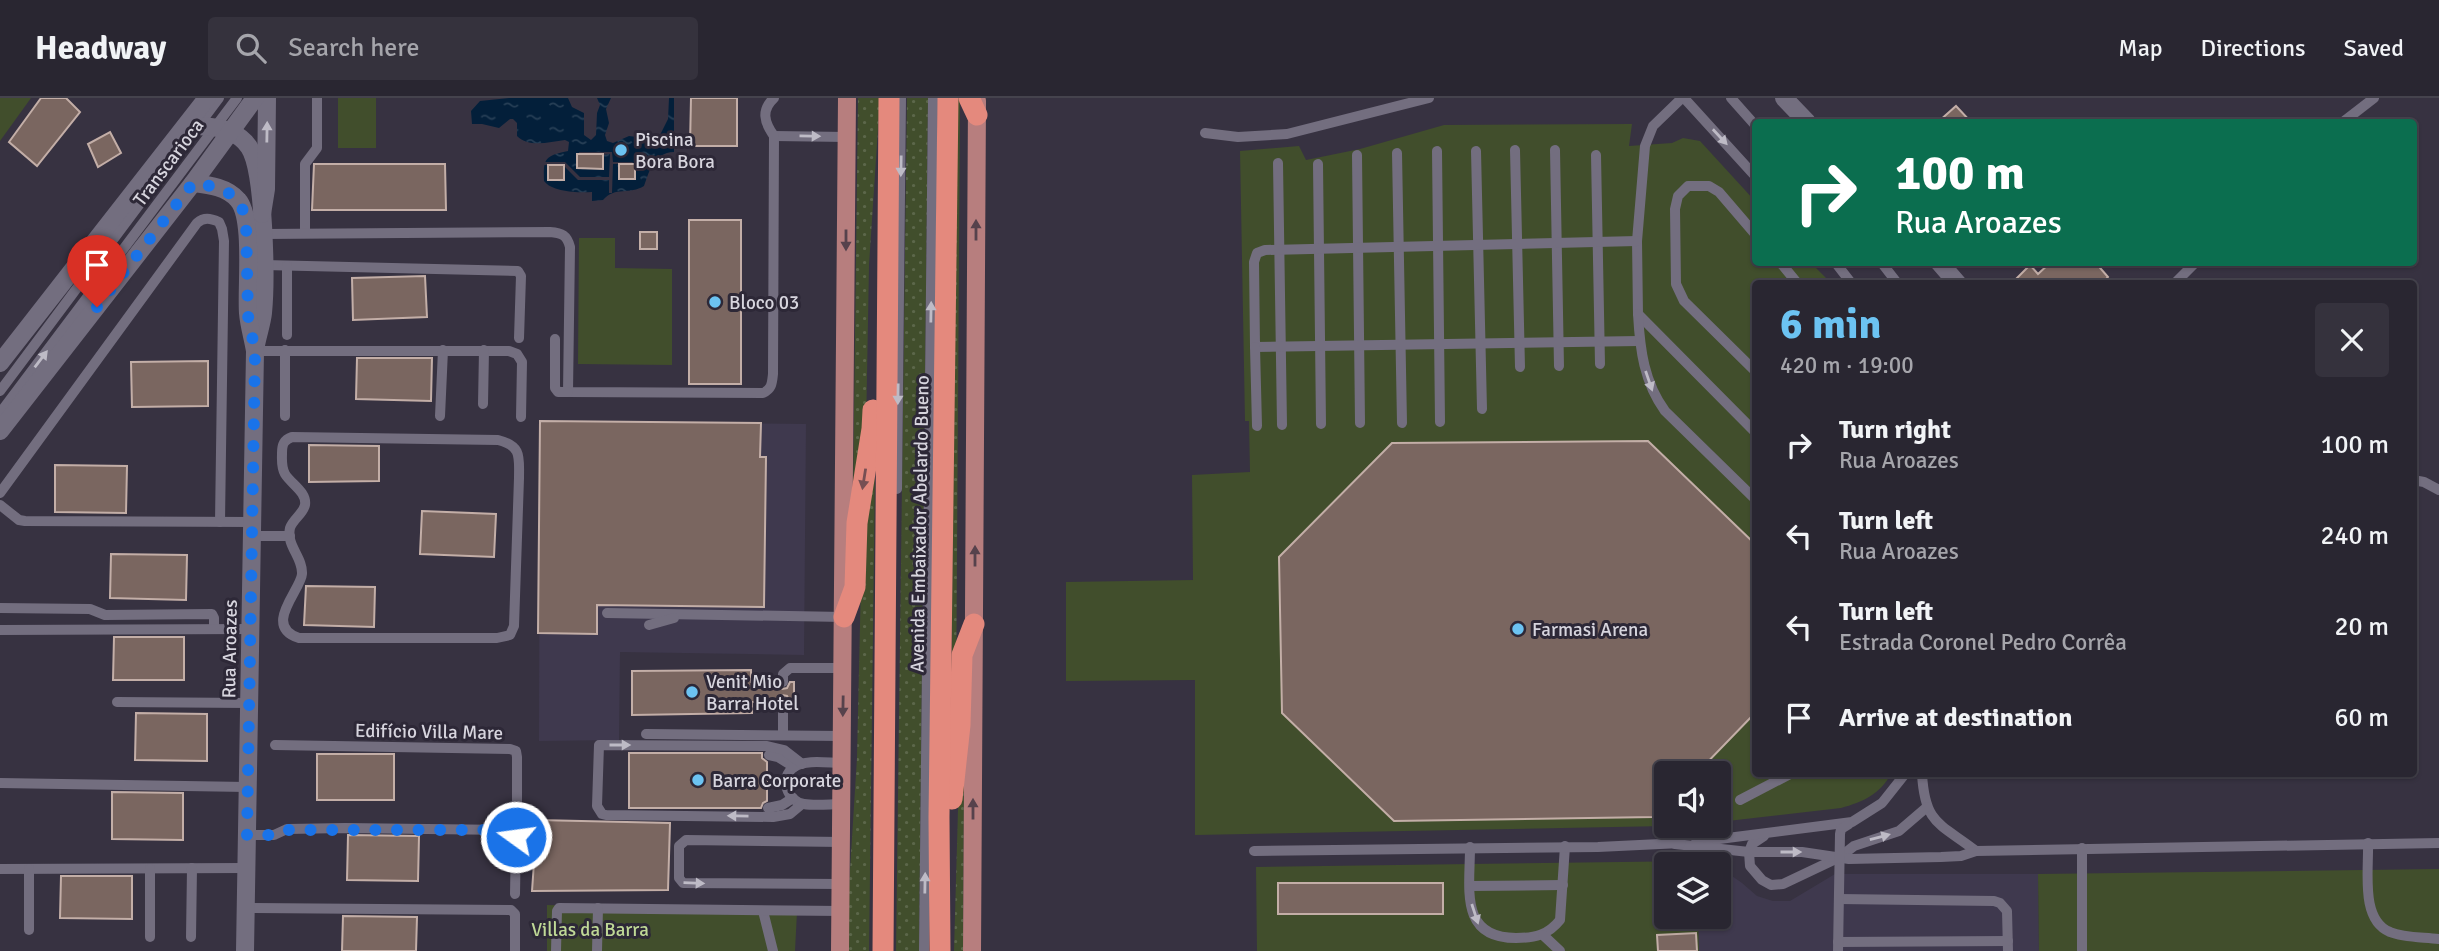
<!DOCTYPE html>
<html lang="en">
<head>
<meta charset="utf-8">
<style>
  body { margin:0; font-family:Signika,sans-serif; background:#35323d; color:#f1f3f6; height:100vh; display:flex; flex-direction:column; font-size:26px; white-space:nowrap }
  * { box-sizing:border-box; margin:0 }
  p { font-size:23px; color:#a5a5ab }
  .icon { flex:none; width:38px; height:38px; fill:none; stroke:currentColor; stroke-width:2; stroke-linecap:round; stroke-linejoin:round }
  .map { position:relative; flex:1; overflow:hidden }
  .sheet { position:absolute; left:1752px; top:182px; width:665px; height:497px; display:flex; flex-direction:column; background:#292631; border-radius:7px; box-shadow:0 2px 5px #0004,0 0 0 2px #45434d }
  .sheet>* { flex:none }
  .banner { position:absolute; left:1752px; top:21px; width:665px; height:147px; border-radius:7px; box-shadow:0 2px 5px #0004,0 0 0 2px #45434d; background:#0b6e4f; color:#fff; overflow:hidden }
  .buttons { position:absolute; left:1654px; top:663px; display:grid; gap:14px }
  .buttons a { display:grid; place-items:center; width:77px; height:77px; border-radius:7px; background:#292631; box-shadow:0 2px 5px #0004,0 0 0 2px #45434d; font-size:35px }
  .pin { position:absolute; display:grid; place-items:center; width:60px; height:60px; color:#fff; margin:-72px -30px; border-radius:50% 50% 50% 0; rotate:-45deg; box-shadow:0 0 7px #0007 }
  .pin .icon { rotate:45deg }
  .me { position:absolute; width:77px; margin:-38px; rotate:284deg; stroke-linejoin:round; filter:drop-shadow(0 0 5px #0008) }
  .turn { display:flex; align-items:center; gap:24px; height:147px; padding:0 28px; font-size:32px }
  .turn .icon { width:91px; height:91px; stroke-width:2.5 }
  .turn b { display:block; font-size:49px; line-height:60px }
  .round { display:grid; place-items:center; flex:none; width:74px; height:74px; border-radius:7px; background:#35323d }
  .overview { display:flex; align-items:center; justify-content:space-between; height:119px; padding:0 28px }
  h1 { font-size:42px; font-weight:800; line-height:52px; color:#6cc3f2 }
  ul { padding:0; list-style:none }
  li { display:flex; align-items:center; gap:21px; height:91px; padding:0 28px }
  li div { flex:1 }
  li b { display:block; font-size:26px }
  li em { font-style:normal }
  header { display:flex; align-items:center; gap:42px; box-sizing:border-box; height:98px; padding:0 35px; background:#292631; border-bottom:2px solid #45434d }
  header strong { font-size:33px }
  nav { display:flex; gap:38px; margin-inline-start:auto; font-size:24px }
  .search { width:490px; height:63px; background:#35323d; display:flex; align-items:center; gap:18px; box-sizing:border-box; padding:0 24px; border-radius:7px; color:#a5a5ab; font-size:26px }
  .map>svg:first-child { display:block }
</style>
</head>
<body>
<header>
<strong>Headway</strong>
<div class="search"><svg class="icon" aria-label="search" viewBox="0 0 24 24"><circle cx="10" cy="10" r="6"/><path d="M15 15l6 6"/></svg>Search here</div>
<nav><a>Map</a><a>Directions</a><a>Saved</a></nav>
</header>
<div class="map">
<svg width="2439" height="853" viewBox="0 0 2439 853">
  <defs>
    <pattern id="grass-dots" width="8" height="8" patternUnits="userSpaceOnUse" patternTransform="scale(1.75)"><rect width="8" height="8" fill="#414e2c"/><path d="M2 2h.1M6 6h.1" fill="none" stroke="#5c674a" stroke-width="1.8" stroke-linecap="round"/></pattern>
    <pattern id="water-ripples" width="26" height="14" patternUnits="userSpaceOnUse" patternTransform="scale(1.75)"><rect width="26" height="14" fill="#031f3a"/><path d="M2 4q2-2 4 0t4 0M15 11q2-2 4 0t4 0" fill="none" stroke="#273f56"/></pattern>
  </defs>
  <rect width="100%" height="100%" fill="#373241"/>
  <g fill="#3f394e">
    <polygon points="540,323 806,326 804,557 620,554 619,642 539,643"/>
    <polygon points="1719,769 1742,785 1757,798 1773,803 1790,803 1835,776 2038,776 2039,853 1699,853 1698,819 1718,819"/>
  </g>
  <g fill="url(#grass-dots)">
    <polygon points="858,0 880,0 869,167 866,331 853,396"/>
    <polygon points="907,0 928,0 919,853 896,853"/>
    <polygon points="956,0 960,0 956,611 951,648"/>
    <polygon points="875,376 869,853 848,853 849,788 857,660 862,439"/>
    <polygon points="959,677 964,677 963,853 954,853"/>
  </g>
  <g fill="#414e2c">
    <polygon points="0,0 31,0 0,43"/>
    <rect x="338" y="0" width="38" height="50"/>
    <path d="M1632,26l-3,22 43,-3 11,-5 17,3 55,60v61l56,1 20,20 -76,1v490h136c-11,20 -28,28 -50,34l-122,14 -1,-48h-52v52l-471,9v-155l-129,1v-99l127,-2 -1,-105 58,-3 -1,-51h-4l-5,-270 59,-5 7,14 54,-11 84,-24z"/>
    <polygon points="579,140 615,140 615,170 672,171 672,267 578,266"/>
    <polygon points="1697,763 1698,766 1666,766 1666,819 1698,819 1699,853 1257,853 1256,769"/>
    <polygon points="2439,771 2439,853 2039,853 2038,776"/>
    <polygon points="547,807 797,814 795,853 547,853"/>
  </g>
  <path fill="url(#water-ripples)" d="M509,0h59l4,9 12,6v22l7,5 5,-5 1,-22 3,-8 -3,-7h14l-5,11 3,14 -4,12 2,6 6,2 16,-7 24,3 6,-2 9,-18 1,-21h5v54c-21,1 -24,18 -30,34 -14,9 -29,0 -41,14l-11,1v-9c-14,1 -40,0 -48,-11 -1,-24 2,-25 24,-30l1,-9 -4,-2c-16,2 -36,8 -48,-4v-13l-4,-4h-3l-11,9 -17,-4h-10l-1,-13 9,-10z"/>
  <polygon fill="#373241" points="579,54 612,54 613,64 632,64 635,66 635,81 619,81 619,66 613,66 612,95 609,95 609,82 578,82 564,68 544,67 544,64 565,64 580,79 609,79 610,56 603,57 603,71 577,70"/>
  <g fill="#7a6660" stroke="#c3aea7" stroke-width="2">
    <polygon points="41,0 66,0 80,14 37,68 9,44"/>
    <polygon points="691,0 737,0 737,48 690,48"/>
    <polygon points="1956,8 1971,24 1938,24"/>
    <polygon points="110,34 121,55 98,69 88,46"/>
    <polygon points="577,56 603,56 603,71 577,70"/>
    <polygon points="314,66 445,66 446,112 312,112"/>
    <rect x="619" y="66" width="16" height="15"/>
    <rect x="548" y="67" width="16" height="15"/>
    <rect x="689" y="122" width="52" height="164"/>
    <rect x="640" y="134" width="17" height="17"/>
    <polygon points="2051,164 2095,164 2108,179 2101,186 2011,186 2030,167 2038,176"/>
    <polygon points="425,178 427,219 353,222 352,180"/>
    <polygon points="357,260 432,260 431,303 356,301"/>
    <polygon points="208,263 208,308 132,309 131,264"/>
    <polygon points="540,323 761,325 760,359 766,359 764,509 597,507 597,536 538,535"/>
    <polygon points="1648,343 1755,446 1755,615 1696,676 1666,676 1666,707 1654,719 1394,723 1282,615 1279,459 1392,345"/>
    <polygon points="309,347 379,348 379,383 309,384"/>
    <polygon points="55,367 127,368 126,415 55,414"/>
    <polygon points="422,413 496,416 494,459 420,456"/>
    <polygon points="111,456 187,457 186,502 110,500"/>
    <polygon points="306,488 375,489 374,529 304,527"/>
    <polygon points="114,539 184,539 184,582 113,582"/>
    <polygon points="751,572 751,584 776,584 777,588 782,591 787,590 790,584 794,584 794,604 790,604 787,598 782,597 777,600 776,604 752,604 752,615 632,617 632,573"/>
    <polygon points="136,615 207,616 207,663 135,662"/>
    <polygon points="629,655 762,655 762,660 767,664 767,703 763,705 761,710 629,710"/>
    <rect x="317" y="656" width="77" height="46"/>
    <polygon points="112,694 183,695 183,742 112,741"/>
    <polygon points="537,722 670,725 668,792 532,793"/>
    <polygon points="348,737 419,738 418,783 347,782"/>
    <polygon points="61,778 132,778 132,821 60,820"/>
    <rect x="1278" y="785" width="165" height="31"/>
    <polygon points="343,818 417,819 416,853 342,853"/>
    <polygon points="1696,835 1697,853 1658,853 1657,837"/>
  </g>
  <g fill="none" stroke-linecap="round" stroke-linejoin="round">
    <g stroke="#736e7f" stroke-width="10">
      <polyline points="1682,0 1653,28 1645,48 1637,143 1638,216 1755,334"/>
      <polyline points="1684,0 1755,78"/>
      <polyline points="1731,0 1755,27"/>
      <polyline points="2343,24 2374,0"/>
      <polyline points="1205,35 1238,39 1287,36 1429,0"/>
      <polyline points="774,38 847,39"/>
      <polyline points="1515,52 1520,269"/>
      <polyline points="1555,52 1559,268"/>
      <polyline points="1437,53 1440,324"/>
      <polyline points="1476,53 1482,311"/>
      <polyline points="1397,55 1402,325"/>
      <polyline points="1357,57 1360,325"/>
      <polyline points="1596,57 1600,266"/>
      <polyline points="1278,65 1282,327"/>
      <polyline points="1318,66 1321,326"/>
      <polyline points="305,135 305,66 317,50 317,0"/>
      <path d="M263,136l287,-2c12,1 17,3 20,15l-2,145 195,1c9,-4 9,-10 10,-19l1,-238c-10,-14 -13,-26 0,-38"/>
      <polyline points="1755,136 1719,94 1709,88 1688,88 1678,98 1675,111 1676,186 1684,203 1755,273"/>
      <polyline points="1637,143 1265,152 1257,155 1254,164 1255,249 1639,243"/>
      <polyline points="1780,164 1798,186"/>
      <polyline points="1835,164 1852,186"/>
      <polyline points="1881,164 1898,186"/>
      <polyline points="264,167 518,173 521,178 519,240"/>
      <polyline points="2174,186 2196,164"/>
      <path d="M1638,216c2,36 6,68 27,97l90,88"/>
      <polyline points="287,237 287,168"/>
      <polyline points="555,241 555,290 558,294 568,294"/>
      <polyline points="1255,249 1257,328"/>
      <polyline points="255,253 509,253 517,256 522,264 521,319"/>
      <polyline points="0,293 219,0"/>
      <polyline points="483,306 484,252"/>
      <polyline points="0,315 237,0"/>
      <polyline points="285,318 285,252"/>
      <polyline points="440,318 443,252"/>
      <path d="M292,339l206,3c24,6 21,17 21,38l-5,148 -4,9 -13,3h-198c-37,-12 2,-48 3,-64 1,-17 -16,-28 -12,-46 3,-9 13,-14 15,-23 2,-13 -14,-21 -20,-31 -4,-7 -3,-14 -3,-21 0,-9 2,-13 10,-16z"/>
      <polyline points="2413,382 2424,384 2439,392"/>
      <polyline points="897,391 901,0"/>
      <path d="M0,395l197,-270c7,-6 13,-5 22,-1l3,7 2,12 -4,281"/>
      <polyline points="0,407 19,422 25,423 252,424"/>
      <polyline points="251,438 290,438"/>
      <polyline points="0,510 90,511 105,517 212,516 214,520 214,531"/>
      <polyline points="607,515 844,519"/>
      <polyline points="649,527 674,520"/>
      <polyline points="0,532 250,531"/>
      <polyline points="783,584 783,576 790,570 844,570"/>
      <polyline points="117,604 249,605"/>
      <polyline points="783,604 783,637"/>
      <polyline points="646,636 843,638"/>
      <polyline points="275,647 510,651 516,653 517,659 517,719"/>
      <polyline points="769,657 778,659 794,669"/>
      <path d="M842,665c-14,0 -36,-4 -48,4 -16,11 -6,35 10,37 12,2 26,0 39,0"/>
      <path d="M1922,676c3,51 18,49 54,77"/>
      <polyline points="0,685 247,689"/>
      <polyline points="1740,702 1790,676"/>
      <polyline points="802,706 790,716 773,719 606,717 602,716 597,708 599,647 767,648 784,652 802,666"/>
      <polyline points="768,710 782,707 793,700"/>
      <polyline points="247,737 274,737 287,731 345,730 509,732 516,739 515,796"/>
      <polyline points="1764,738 1752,746 1749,754 1750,768 1762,782 1771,787 1783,786 1840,759 1854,748 1899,733 1927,709"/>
      <polyline points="1696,744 1852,724 1882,705 1905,676"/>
      <path d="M2368,745c1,27 -8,77 22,89 14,6 34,5 49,7"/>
      <polyline points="1675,746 1749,754 1802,754 1849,761 1941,759 1961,758 1976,753 2439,745"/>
      <path d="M1470,749c0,42 -11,91 46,91 19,0 32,-3 44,-18l5,-74"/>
      <polyline points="2082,750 2082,853"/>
      <polyline points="1254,753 1598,749 1681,745"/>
      <polyline points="0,771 246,770"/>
      <polyline points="150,771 150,839"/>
      <polyline points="841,786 683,785 679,780 679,748 686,742 842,744"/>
      <polyline points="1470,788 1563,787"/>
      <polyline points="1839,801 1994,803 2000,805 2007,813 2008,853"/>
      <polyline points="246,810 511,812 515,816 515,853"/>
      <polyline points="763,813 773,853"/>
      <polyline points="29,832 29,771"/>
      <polyline points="1543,837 1560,853"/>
      <polyline points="191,839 192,770"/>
      <polyline points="1838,844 2008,843"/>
      <polyline points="556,853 557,813 559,810 841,813"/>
      <polyline points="597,853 598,810"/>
      <polyline points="924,853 933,0"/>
      <polyline points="1838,853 1840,736 1841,731 1849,726"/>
    </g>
    <g stroke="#736e7f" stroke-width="18">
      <polyline points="1784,0 1807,24"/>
      <path d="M185,29c22,-2 50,0 64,20 16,24 17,135 14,166 -1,10 -5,21 -7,32"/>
      <path d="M193,85c16,2 34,4 45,17 16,18 8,88 10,113 1,13 5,25 7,38l-10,600"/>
      <polyline points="1939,164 1958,186"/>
    </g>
    <g stroke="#736e7f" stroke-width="18">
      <polyline points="262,116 266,91 267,0"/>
      <polyline points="0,265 207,0"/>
      <polyline points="0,333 193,85 255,0"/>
    </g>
    <g stroke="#b77e7e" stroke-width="18">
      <polyline points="840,853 847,0"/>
      <polyline points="972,853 977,3"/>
    </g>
    <g stroke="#e4897d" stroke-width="21">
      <polyline points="969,0 977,17"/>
      <polyline points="844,519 855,489 857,425 872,331 873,312"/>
      <polyline points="952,701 960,627 962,557 974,526"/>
      <polyline points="883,853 889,0"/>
      <polyline points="940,853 939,719 948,0"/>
    </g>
  </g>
  <defs><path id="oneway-solid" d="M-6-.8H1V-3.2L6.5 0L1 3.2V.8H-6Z" transform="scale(1.75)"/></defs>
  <g fill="#bebbc6">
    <use href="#oneway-solid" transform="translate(267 34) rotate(-89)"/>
    <use href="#oneway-solid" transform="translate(810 38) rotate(1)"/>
    <use href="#oneway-solid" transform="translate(1720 39) rotate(47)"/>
    <use href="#oneway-solid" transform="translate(901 68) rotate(91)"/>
    <use href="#oneway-solid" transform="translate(931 214) rotate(-89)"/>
    <use href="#oneway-solid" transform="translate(41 261) rotate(-53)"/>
    <use href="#oneway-solid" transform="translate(1649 283) rotate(71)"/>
    <use href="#oneway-solid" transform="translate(898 296) rotate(91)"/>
    <use href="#oneway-solid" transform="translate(620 647)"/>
    <use href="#oneway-solid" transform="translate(738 718) rotate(-179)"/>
    <use href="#oneway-solid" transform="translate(1880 739) rotate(-15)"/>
    <use href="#oneway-solid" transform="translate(1791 754)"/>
    <use href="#oneway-solid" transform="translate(694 785) rotate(2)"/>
    <use href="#oneway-solid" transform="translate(925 785) rotate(-89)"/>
    <use href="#oneway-solid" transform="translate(1475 816) rotate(72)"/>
  </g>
  <g fill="#56424c">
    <use href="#oneway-solid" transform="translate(976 132) rotate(-90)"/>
    <use href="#oneway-solid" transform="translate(846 142) rotate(90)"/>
    <use href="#oneway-solid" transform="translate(975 458) rotate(-90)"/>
    <use href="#oneway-solid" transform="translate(843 608) rotate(91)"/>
    <use href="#oneway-solid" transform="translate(973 711) rotate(-90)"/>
  </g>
  <use fill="#764f53" href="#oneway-solid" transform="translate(864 381) rotate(99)"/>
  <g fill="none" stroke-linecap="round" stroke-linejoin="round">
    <path stroke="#1a73e8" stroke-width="12" stroke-dasharray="0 21.6" d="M97,209l96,-124c27,4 46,8 53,37l2,96 7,35 -8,484h27l13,-5h222l7,7"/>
  </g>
  <g fill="#6cc3f2" stroke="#2d2837" stroke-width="2.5">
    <circle cx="621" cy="52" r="7"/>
    <circle cx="715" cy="204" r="7"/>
    <circle cx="1518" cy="531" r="7"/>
    <circle cx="692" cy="594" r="7"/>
    <circle cx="698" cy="682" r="7"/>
  </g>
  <g text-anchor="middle" stroke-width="6" stroke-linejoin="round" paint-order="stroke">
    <g font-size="19" fill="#d7d5de" stroke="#2d2837" text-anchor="start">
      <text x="635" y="48">Piscina<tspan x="635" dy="22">Bora Bora</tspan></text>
      <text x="729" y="211">Bloco 03</text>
      <text x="1532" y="538">Farmasi Arena</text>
      <text x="706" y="590">Venit Mio<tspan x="706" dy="22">Barra Hotel</tspan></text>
      <text x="712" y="689">Barra Corporate</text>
    </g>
    <g font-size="19" fill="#d7d5de" stroke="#2d2837">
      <text transform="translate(168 64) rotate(-53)" y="7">Transcarioca</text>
      <text transform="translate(919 426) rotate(-89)" y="7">Avenida Embaixador Abelardo Bueno</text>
      <text transform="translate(229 551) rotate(-89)" y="7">Rua Aroazes</text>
      <text transform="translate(429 633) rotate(1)" y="7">Edifício Villa Mare</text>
    </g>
    <g font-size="19" fill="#bfd896" stroke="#2d2837">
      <text x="590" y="838">Villas da Barra</text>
    </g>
  </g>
</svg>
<div class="buttons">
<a><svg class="icon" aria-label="sound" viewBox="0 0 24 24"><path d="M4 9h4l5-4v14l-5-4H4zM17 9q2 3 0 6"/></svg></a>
<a><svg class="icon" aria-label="layers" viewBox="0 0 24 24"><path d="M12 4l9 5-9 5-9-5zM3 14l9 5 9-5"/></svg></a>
</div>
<div class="pin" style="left:97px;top:209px;background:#d93025"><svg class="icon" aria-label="arrive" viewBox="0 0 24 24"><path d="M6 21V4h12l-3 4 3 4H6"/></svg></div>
<svg class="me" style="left:516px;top:739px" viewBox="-20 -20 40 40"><circle r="17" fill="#1a73e8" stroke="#fff" stroke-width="3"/><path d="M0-11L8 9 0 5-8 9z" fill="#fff"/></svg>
<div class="banner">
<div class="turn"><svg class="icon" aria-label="right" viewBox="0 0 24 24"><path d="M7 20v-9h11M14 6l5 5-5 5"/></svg><div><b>100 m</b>Rua Aroazes</div></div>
</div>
<section class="sheet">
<div class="overview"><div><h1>6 min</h1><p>420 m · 19:00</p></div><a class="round"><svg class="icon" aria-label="close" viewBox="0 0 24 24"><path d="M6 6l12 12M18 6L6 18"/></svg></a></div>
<ul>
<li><svg class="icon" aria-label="right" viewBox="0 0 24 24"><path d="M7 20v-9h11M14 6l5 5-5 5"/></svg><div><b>Turn right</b><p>Rua Aroazes</p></div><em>100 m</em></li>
<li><svg class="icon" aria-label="left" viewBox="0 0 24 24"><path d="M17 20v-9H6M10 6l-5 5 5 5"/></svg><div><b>Turn left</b><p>Rua Aroazes</p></div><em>240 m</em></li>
<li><svg class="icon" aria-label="left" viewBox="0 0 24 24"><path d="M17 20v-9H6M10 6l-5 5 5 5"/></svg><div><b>Turn left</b><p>Estrada Coronel Pedro Corrêa</p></div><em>20 m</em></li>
<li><svg class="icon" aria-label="arrive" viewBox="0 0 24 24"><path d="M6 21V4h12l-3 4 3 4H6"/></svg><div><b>Arrive at destination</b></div><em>60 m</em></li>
</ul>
</section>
</div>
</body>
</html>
